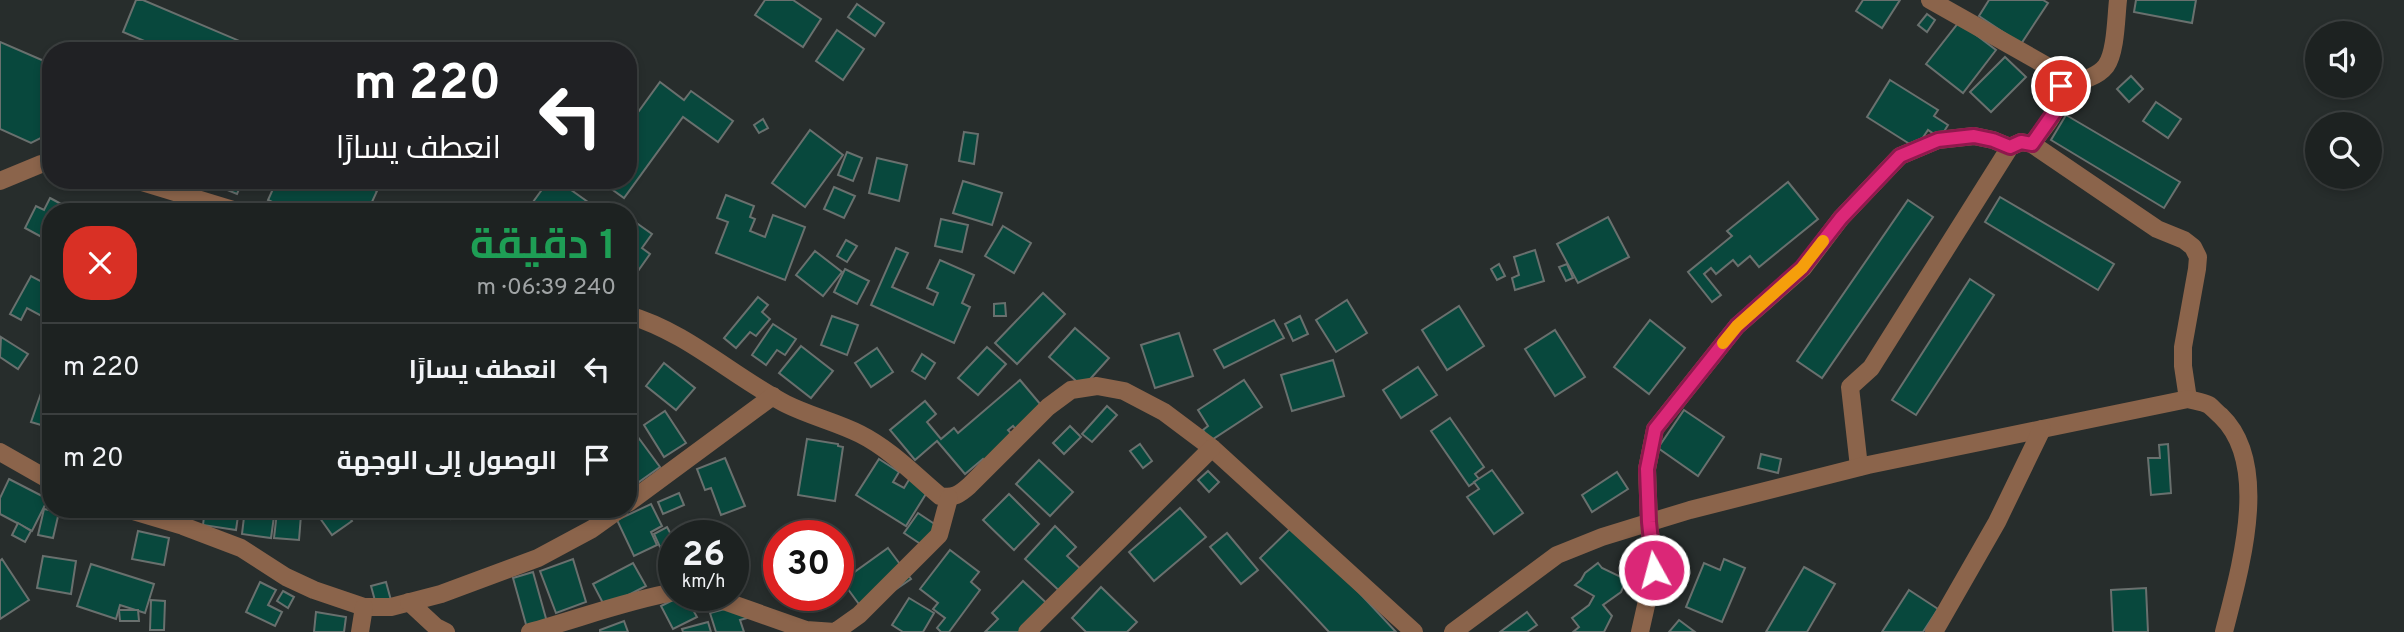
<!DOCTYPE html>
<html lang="ar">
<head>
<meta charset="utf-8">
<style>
  body { margin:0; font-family:Overpass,Cairo,sans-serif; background:#2a2f2e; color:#f1f3f6; direction:rtl; height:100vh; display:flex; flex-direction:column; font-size:26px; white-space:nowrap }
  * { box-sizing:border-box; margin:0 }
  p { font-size:23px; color:#a0a4a5 }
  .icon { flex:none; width:38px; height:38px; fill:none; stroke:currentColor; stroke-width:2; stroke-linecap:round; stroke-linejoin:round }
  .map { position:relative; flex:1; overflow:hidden; direction:ltr }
  .panel { position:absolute; left:42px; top:203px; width:595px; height:315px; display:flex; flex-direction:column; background:#1d2221; border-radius:28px; box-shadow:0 4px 10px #0003,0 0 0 2px #3b3f3f; direction:rtl }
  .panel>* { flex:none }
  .top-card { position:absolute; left:42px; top:42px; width:595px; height:147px; border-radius:28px; box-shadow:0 4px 10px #0003,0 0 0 2px #3b3f3f; direction:rtl; background:#202124; color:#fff; overflow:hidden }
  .tools { position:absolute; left:2305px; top:21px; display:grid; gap:14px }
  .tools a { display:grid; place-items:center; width:77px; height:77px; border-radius:50%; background:#1d2221; box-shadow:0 4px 10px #0003,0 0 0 2px #3b3f3f; font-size:35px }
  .speed { position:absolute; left:658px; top:520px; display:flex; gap:14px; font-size:35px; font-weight:700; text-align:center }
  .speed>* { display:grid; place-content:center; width:91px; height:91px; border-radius:50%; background:#1d2221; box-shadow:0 4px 10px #0003,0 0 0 2px #3b3f3f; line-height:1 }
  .speed small { font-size:18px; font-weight:400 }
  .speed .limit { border:10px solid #d22; background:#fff; color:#111 }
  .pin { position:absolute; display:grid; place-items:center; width:60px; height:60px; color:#fff; margin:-30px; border:4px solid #fff; border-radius:50%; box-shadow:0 2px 7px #0007 }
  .me { position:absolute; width:77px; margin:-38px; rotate:353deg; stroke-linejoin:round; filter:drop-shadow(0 0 5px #0008) }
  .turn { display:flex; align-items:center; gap:24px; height:147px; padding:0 21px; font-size:32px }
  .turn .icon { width:91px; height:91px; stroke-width:2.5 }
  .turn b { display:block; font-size:49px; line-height:60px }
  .round { display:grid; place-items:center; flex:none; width:74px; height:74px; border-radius:28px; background:#2a2f2e }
  .summary { display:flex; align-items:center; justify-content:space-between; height:119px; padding:0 21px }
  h1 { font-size:42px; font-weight:700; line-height:52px; color:#1e9e55 }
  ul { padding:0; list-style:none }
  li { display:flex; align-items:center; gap:21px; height:91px; padding:0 21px; border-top:2px solid #3b3f3f }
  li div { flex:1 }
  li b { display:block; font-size:26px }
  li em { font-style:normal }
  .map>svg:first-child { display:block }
</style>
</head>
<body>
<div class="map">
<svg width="2404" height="632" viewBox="0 0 2404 632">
  <rect width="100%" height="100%" fill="#272d2c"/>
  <g fill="#08483d" stroke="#69706e" stroke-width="2">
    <polygon points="136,0 143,0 263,51 168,51 123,32"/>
    <polygon points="765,0 793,0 821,19 803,47 755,15"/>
    <polygon points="1863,0 1900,0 1882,28 1856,11"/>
    <polygon points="1989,0 2043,0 2048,3 2021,44 1979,16"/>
    <polygon points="2136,0 2196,0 2192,23 2134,12"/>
    <polygon points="857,4 884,23 875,36 848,17"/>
    <polygon points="1927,14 1935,20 1927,32 1918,25"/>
    <polygon points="1959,22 1996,50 1963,93 1926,64"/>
    <polygon points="837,30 864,49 843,80 816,61"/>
    <polygon points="0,42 51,64 51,133 31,143 0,129"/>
    <polygon points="2005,57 2026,77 1991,112 1970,92"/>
    <polygon points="2131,76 2143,89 2129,102 2117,89"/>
    <polygon points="1890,80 1938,110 1934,116 1948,125 1940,138 1928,130 1916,148 1867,117"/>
    <polygon points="660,82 684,100 691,91 733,121 718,142 683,117 624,198 599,180 628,180 628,126"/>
    <polygon points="2156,102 2181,119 2168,138 2143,121"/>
    <polygon points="2066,115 2180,182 2164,208 2051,140"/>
    <polygon points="763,119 768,128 759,133 754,125"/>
    <polygon points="810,130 843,155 805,207 772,183"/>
    <polygon points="964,132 978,134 974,164 959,161"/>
    <polygon points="847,152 862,158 853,181 838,175"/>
    <polygon points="877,158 907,165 899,201 869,193"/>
    <polygon points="203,180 243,180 237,194"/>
    <polygon points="277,180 362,180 361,183 377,191 371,204 387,212 293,212 268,200"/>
    <polygon points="549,180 557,180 602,212 547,212 533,202"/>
    <polygon points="963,181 1002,193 992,225 953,213"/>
    <polygon points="1788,182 1818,219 1759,267 1750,256 1738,266 1733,260 1716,274 1711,268 1704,274 1721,295 1712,302 1688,272 1732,236 1727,231"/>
    <polygon points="834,187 855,196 844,218 824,209"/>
    <polygon points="726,195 754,206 750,217 755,219 750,231 765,237 773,215 805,227 785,280 716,253 728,222 717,218"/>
    <polygon points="2000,197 2114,264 2098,290 1985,222"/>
    <polygon points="50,198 76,212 51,212 51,242 25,228 36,206 44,210"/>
    <polygon points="1908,200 1933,217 1822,378 1797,361"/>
    <polygon points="628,217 652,234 642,248 650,254 631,281 628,279"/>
    <polygon points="1608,217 1629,257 1578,283 1557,244"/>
    <polygon points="941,219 968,225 962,252 935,246"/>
    <polygon points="1003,226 1031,243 1014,273 985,256"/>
    <polygon points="846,240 857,246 847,262 837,256"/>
    <polygon points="896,248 908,253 892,287 933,305 938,293 927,288 940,260 974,275 962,303 970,307 954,343 871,305"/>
    <polygon points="1535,250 1544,281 1515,290 1512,278 1519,275 1514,257"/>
    <polygon points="815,251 842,272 823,296 796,275"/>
    <polygon points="1499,264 1505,276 1497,280 1491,269"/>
    <polygon points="1567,264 1573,278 1566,281 1559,267"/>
    <polygon points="845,269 869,281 857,304 834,292"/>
    <polygon points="51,270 51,321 27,308 21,320 10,314 31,276 44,283"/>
    <polygon points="1970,279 1994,295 1916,415 1892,400"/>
    <polygon points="1043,293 1065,314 1017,364 995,343"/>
    <polygon points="758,297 768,305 762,312 770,319 756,336 750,332 736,348 724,338"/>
    <polygon points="1347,300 1367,333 1336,352 1316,320"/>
    <polygon points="1005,303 1006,316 994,316 994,304"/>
    <polygon points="1459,306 1484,346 1447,370 1422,330"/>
    <polygon points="832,316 858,325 847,355 821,345"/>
    <polygon points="1300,316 1308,334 1293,341 1285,324"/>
    <polygon points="1274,320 1284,338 1224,368 1214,350"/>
    <polygon points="1650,320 1685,348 1649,394 1614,367"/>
    <polygon points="773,324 796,339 785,355 777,350 766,365 752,355"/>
    <polygon points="1075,328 1109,358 1083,387 1049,357"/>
    <polygon points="1555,330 1585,377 1555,396 1525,349"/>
    <polygon points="1179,333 1193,376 1155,388 1141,345"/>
    <polygon points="1,337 28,354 18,369 0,357"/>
    <polygon points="801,346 833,371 811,398 779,373"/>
    <polygon points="987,347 1006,364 978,395 958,378"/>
    <polygon points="877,348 893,372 871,387 855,363"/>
    <polygon points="922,354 935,363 925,379 912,371"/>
    <polygon points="1333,360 1344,396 1292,411 1281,375"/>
    <polygon points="664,363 695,388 676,410 646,386"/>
    <polygon points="1418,367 1437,395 1401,418 1383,390"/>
    <polygon points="48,373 51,374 51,428 31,422"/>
    <polygon points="1020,380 1046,411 1020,434 1013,426 1008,430 1019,442 989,466 983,459 965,474 937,441 915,460 890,430 925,401 936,414 927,422 941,439 954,428 958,433"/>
    <polygon points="1244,380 1262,407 1210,441 1203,430 1208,426 1198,410"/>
    <polygon points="1107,406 1117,415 1092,442 1082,434"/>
    <polygon points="1684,410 1724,437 1698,476 1658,448"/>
    <polygon points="665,411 686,443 664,457 644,425"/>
    <polygon points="1450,418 1484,467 1475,474 1479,479 1469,486 1431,431"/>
    <polygon points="1070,426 1081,437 1064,454 1053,443"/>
    <polygon points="635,433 660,467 629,489 628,437"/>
    <polygon points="807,439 838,444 838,446 843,447 835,501 798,495"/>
    <polygon points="1140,444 1152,461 1143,468 1130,451"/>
    <polygon points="2168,444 2171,493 2151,495 2148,458 2160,458 2159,445"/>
    <polygon points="1761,454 1781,459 1778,473 1758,468"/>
    <polygon points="725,458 745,506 721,515 711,488 705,490 697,469"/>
    <polygon points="879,459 899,472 893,482 904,488 910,478 929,489 906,526 856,495"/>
    <polygon points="1039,460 1073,492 1050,516 1016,484"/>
    <polygon points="1492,470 1523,513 1494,534 1467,497 1479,489 1474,482"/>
    <polygon points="1208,471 1219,482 1209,492 1198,480"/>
    <polygon points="1617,472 1628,489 1592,512 1582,495"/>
    <polygon points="9,479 48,499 32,531 0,514 0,498"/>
    <polygon points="679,493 684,505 663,514 658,502"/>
    <polygon points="1009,494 1039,524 1014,550 983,520"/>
    <polygon points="651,504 662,526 651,532 657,545 634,556 617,520"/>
    <polygon points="1180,508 1206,537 1154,581 1129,552"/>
    <polygon points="44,509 59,512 53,538 38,535"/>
    <polygon points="205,509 239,509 236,530 203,525"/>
    <polygon points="245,509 275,509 271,538 242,534"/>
    <polygon points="323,509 343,509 352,521 332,535 317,514"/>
    <polygon points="430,509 455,509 450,519"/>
    <polygon points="277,512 301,515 299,540 274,538"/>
    <polygon points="918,513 939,527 925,547 904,533"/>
    <polygon points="18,523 31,531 25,542 12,535"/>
    <polygon points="1295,524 1396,632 1329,632 1260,558"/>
    <polygon points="1055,526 1076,547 1067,556 1086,574 1065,596 1025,559"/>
    <polygon points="667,527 674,540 660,547 654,534"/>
    <polygon points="138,531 169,538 164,565 132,559"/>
    <polygon points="1227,533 1258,570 1241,584 1210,547"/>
    <polygon points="888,548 911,579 864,611 842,581"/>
    <polygon points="950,550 979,572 971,582 980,590 949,632 941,632 937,628 945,618 933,609 938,603 920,589"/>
    <polygon points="43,556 76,561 71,594 37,588"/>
    <polygon points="2,559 29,600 0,619 0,561"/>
    <polygon points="573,559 586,602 556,613 540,571"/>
    <polygon points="1724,559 1745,568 1722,622 1686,607 1704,563 1720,570"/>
    <polygon points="633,563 646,586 605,607 593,584"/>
    <polygon points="1598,563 1602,568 1621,577 1625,583 1621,592 1603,605 1612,616 1604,632 1573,632 1579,627 1572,618 1589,605 1594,596 1575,585 1581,580 1585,573"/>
    <polygon points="91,564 154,584 145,613 120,605 116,619 77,606"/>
    <polygon points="1804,567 1835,584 1807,632 1766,632"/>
    <polygon points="533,572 547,622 527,628 513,578"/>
    <polygon points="1023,581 1055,611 1035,632 985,632 998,619 992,613"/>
    <polygon points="260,582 276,590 268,605 282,612 275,626 246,612"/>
    <polygon points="386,582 392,604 377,608 371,586"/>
    <polygon points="1101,587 1137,622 1127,632 1086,632 1072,618"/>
    <polygon points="2146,588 2148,632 2113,632 2111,590"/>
    <polygon points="1909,590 1938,609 1923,632 1882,632"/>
    <polygon points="283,591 294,597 288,608 277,601"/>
    <polygon points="683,595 693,595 698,605 692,608 697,617 673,629 661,606"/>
    <polygon points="909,598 934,613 923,632 903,632 892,625"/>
    <polygon points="151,600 165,601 164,630 150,630"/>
    <polygon points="743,604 747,618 740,620 744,632 716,632 710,613"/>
    <polygon points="119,610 138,610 139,621 120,621"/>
    <polygon points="316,612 346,617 344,632 314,632"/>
    <polygon points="1527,612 1537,625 1527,632 1500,632"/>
    <polygon points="1679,620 1695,632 1669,632"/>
    <polygon points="624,621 628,632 600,632 600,630"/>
    <polygon points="708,622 711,632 683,632 682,629"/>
  </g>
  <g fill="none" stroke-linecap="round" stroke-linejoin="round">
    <g stroke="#8b644b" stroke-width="18">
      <path d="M1930,0l124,70c14,35 -3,47 -22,74"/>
      <path d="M2061,86c14,-4 35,-7 45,-20 10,-14 10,-49 12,-66"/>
      <polyline points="135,180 240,212"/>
      <polyline points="0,181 41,164 51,164"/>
      <path d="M628,315c59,17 104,61 158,89 24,12 50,18 74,30 30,15 55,41 80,62 13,3 20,-2 29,-10l79,-79 23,-17 26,-4 27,5 40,21 48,36 202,184"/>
      <polyline points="0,452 51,481"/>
      <polyline points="1859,467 1850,387 1871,368 2010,147 2021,142 2032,144 2157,229 2184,240 2193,247 2198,257 2197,269 2183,347 2183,366 2188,399"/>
      <polyline points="628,503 773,396"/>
      <polyline points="126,509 183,526 241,548 286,577 314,590 364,607 391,607 441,594 538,558 592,529 620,509"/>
      <polyline points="707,595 806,630 835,632 859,615 939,535 949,498"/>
      <polyline points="409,602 436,627 446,632"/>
      <polyline points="360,632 364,607"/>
      <path d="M530,632c48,-13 95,-31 144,-40"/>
      <polyline points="1027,632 1212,448"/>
      <path d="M1453,632l104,-77 45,-18 88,-27 178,-45 320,-66c7,2 15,3 21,6 4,3 8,8 12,11 51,49 18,156 3,216"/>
      <polyline points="1640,632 1654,570 1649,522 1647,469 1655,429 1737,326 1803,268 1841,218 1900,156 1938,140 1974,136 1993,140 2010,147"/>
      <polyline points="1934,632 1997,522 2042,429"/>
    </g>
  </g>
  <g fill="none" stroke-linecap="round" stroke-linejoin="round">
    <g stroke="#8e194d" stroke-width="18">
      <polyline id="route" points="1654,570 1649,522 1647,469 1655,429 1737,326 1802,268 1841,218 1900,156 1938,140 1974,136 1993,140 2010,147 2021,142 2032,144 2058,107 2061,86"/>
    </g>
    <use href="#route" stroke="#db2777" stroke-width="12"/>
    <polyline stroke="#f59e0b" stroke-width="12" points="1723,343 1737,326 1802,268 1823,241"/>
  </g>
</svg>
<div class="tools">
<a><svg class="icon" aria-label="sound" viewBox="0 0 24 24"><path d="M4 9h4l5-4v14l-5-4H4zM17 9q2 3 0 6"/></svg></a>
<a><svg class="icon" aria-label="search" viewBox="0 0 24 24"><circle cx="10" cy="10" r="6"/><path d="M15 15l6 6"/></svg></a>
</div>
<div class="speed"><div>26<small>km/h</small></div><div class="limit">30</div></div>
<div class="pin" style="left:2061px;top:86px;background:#d93025"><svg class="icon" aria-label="arrive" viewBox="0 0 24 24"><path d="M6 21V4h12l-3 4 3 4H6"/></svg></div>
<svg class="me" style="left:1654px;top:570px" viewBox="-20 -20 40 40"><circle r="17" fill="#db2777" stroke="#fff" stroke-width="3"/><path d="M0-11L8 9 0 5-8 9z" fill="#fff"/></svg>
<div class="top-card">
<div class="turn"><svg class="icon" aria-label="left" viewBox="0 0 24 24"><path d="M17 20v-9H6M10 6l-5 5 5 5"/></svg><div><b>220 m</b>انعطف يسارًا</div></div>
</div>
<section class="panel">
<div class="summary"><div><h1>1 دقيقة</h1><p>240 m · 06:39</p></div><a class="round" style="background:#d93025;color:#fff"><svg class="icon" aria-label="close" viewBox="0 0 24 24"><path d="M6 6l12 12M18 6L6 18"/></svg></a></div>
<ul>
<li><svg class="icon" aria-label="left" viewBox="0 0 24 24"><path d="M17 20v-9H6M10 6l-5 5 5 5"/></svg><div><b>انعطف يسارًا</b></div><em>220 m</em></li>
<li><svg class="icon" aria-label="arrive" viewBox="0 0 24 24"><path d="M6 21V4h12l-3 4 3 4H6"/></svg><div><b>الوصول إلى الوجهة</b></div><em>20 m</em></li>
</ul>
</section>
</div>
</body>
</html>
